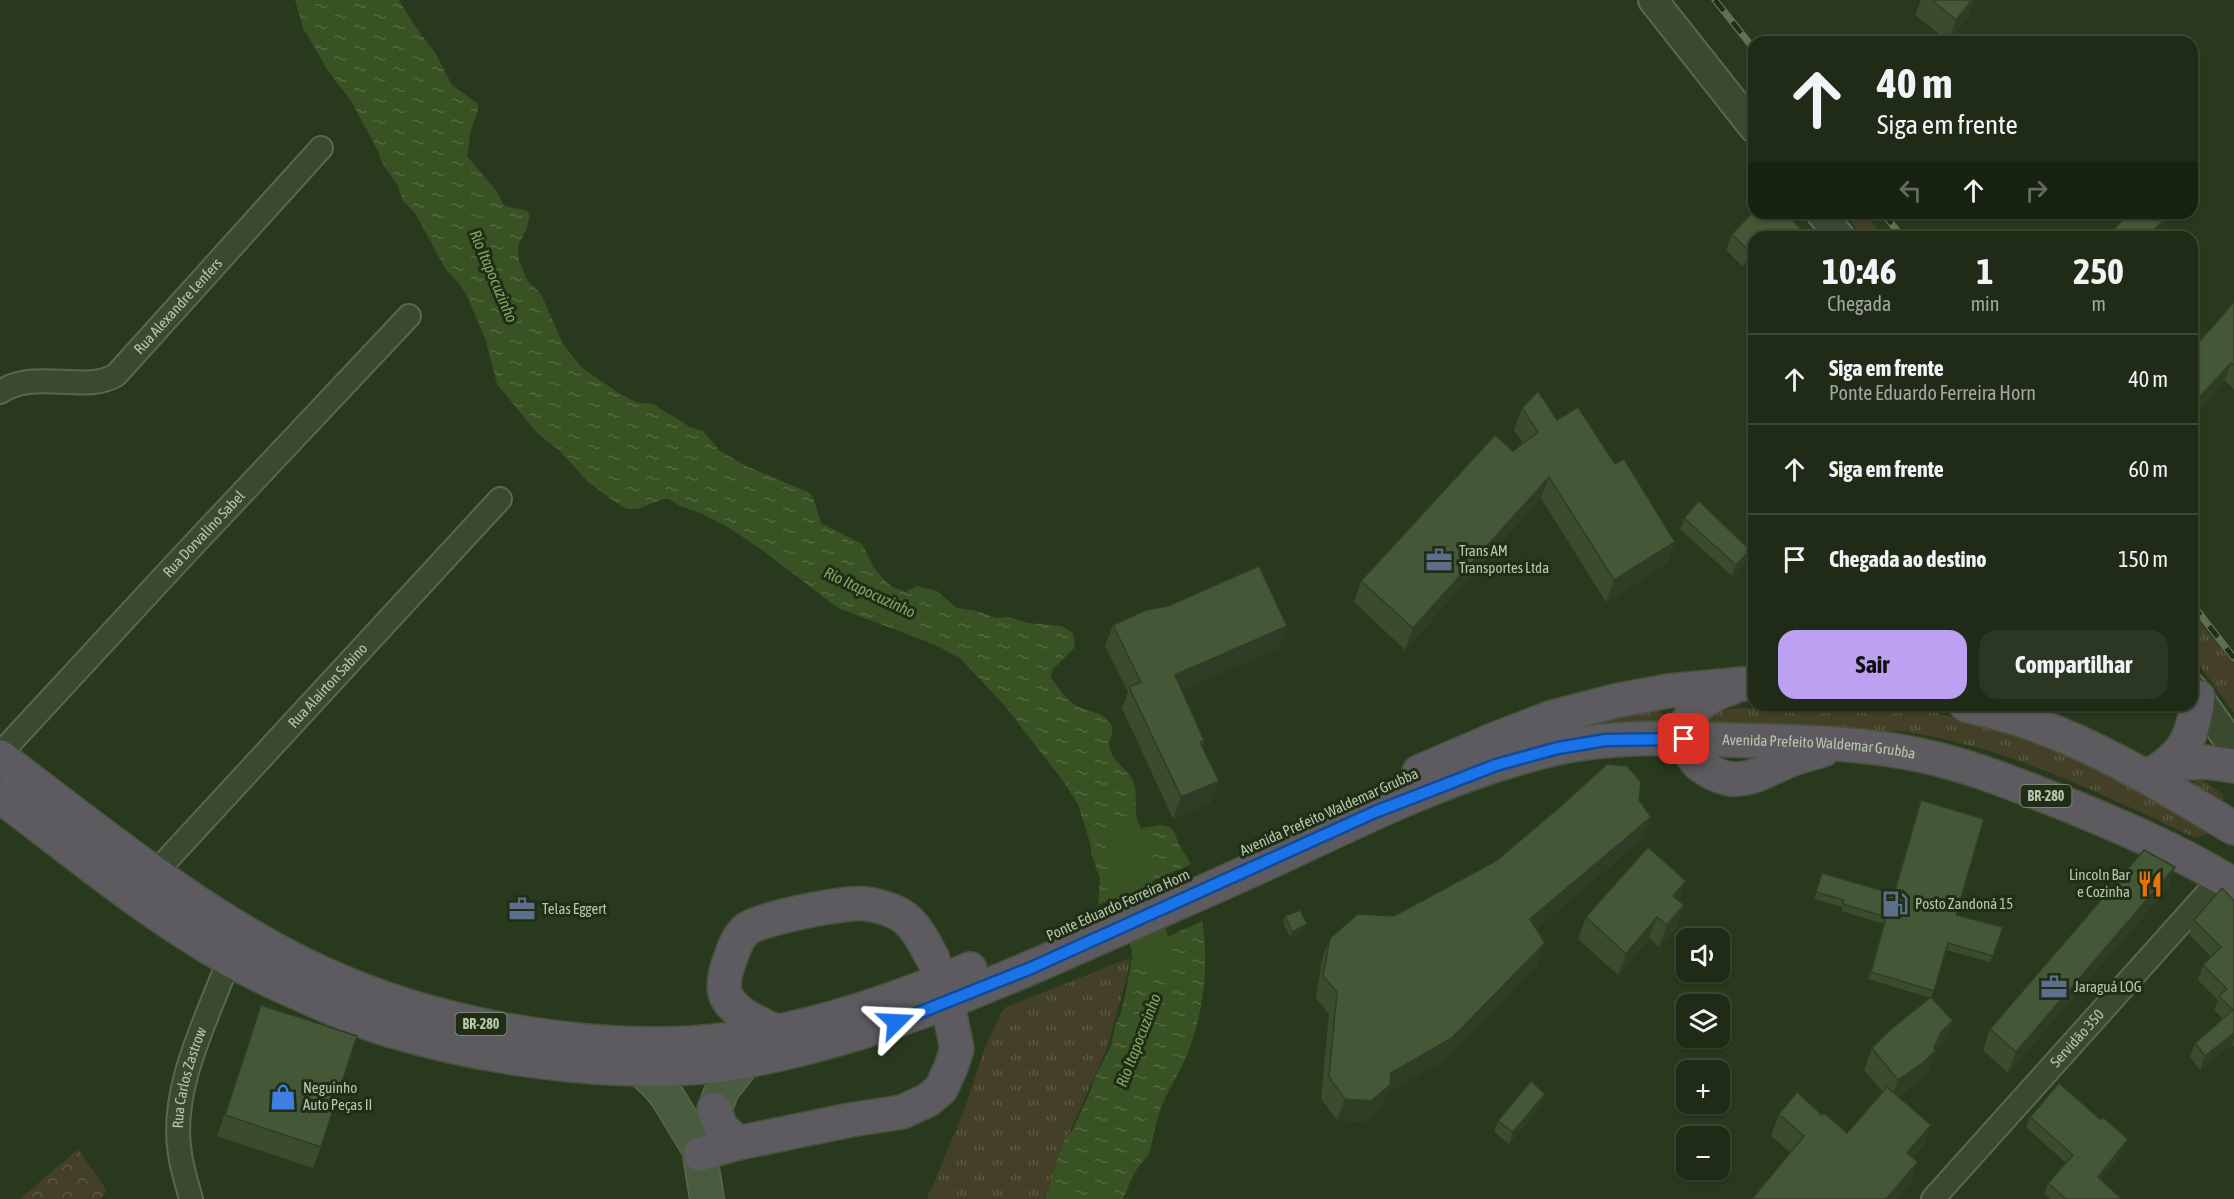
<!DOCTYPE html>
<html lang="pt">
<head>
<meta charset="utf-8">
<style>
  body { margin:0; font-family:"Asap Condensed",sans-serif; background:#2c3723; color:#f1f3f6; height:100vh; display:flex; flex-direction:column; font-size:22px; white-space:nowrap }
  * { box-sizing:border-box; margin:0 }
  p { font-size:20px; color:#a1a7a1 }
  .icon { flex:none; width:33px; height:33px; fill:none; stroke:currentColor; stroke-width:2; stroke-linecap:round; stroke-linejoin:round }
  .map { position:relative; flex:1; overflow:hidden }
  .panel { position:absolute; left:1748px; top:231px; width:450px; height:480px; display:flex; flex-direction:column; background:#1f2b16; border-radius:18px; box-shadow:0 2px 4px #0004,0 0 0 2px #3c4735 }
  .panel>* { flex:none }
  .top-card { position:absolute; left:1748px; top:36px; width:450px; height:183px; border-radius:18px; box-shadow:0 2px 4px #0004,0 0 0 2px #3c4735; background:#1f2b16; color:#f1f3f6; overflow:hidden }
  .controls { position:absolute; left:1676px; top:928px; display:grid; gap:12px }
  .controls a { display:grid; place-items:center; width:54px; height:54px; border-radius:12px; background:#1f2b16; box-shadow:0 2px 4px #0004,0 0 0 2px #3c4735; font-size:30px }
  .pin { position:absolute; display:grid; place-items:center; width:51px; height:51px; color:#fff; margin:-26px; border-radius:12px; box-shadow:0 3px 9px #0006 }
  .me { position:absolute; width:66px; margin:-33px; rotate:69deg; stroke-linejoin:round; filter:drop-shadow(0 0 4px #0008) }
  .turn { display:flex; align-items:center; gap:21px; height:126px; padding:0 30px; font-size:27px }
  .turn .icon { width:78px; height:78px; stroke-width:2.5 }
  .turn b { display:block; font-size:42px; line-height:51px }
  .lanes { display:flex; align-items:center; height:57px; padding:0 30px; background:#0003; justify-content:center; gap:30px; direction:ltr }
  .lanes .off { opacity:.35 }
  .eta { display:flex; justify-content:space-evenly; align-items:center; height:102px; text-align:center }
  .eta b { font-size:36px; font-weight:700; line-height:42px }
  .cta { display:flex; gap:12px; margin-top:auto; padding:12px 30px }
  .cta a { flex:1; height:69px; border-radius:18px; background:#bca0f2; color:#111; font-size:24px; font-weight:700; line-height:69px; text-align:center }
  .cta a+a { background:#2c3723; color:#f1f3f6 }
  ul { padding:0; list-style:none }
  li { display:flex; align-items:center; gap:18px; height:90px; padding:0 30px; border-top:2px solid #3c4735 }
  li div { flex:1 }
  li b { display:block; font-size:22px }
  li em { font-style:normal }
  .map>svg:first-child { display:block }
</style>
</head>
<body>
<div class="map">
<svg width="2234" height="1199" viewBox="0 0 2234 1199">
  <defs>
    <pattern id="grass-tufts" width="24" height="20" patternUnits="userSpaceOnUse" patternTransform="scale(1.5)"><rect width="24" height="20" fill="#434027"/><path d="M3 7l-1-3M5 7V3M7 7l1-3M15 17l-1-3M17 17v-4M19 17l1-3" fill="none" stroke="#5c5a44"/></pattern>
    <pattern id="forest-crowns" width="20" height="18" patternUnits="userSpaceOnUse" patternTransform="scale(1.5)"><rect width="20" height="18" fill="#434027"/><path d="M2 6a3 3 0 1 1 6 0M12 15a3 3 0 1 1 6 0" fill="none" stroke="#5c5a44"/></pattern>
    <pattern id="water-ripples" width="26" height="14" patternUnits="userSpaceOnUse" patternTransform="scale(1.5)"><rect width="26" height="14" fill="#385224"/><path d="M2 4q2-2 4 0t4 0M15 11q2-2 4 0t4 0" fill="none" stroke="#536941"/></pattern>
  </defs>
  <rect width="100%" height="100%" fill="#29391d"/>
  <g fill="url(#grass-tufts)">
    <polygon points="1844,213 1865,213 1884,237 1863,237"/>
    <polygon points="2192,613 2234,664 2234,713 2192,655"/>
    <path d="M1859,705l49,1 93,23 99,38 111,66 -15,5c-93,-43 -189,-92 -291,-106 -21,-3 -39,0 -59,0 -49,0 -98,-5 -147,-7l13,-14 27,-3 109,1z"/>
    <polygon points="1657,707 1662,713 1663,727 1568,732 1566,727"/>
    <polygon points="2201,779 2222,794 2224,798 2219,804 2193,788 2196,780"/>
    <polygon points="1130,958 1127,977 1107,1048 1068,1136 1044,1199 927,1199 964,1111 985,1047 1004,1008"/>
  </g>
  <polygon fill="url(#forest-crowns)" points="78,1149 107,1191 100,1199 20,1199"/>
  <g fill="url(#water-ripples)">
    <path d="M295,0h104l16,26 21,28 16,31 26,19v7l-7,19 -4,26 30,36 6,12 6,3 16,3 5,4 -3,14 -9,18 1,15 8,19 14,14 22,50 18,23 39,27 18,9 15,1 37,23 13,4 17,20 26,15 62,26 5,5 8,26 41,21 12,24 13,15 6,4 12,5 12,-6 20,5 20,17 20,3 19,7 13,-1 19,6 34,3 11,7 2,14 -23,23 -1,7c7,10 16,25 28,30 12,6 23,4 32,17 5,9 -5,16 -1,26 5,14 19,20 24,33 5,17 -3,29 7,45l20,-3 8,2 5,4 5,14 12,19 -93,41 2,-27 -9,-25v-7l-13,-42 -15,-23 -58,-75 -45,-48 -27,-14 -95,-36 -72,-55 -35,-24 -26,-14 -25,-9 -11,-7h-6l-25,10 -14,-1 -36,-26 -28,-31 -23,-18 -40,-49 -12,-46 -19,-44 -8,-12 -12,-12 -31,-57 -12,-12 -6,-17 -15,-21 -4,-12 -27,-50 -23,-30 -25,-43z"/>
    <path d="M1202,918c8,50 1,107 -22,152 -6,12 -12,21 -17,33 -7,16 -9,32 -13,48 -1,5 -8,11 -11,15 -7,10 -11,22 -16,33h-78l18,-57 9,-11 17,-37 7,-19 15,-29 4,-20 6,-13 6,-27 5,-29 -3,-13z"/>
  </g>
  <g fill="#29391d">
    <polygon points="1194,865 1100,908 1096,907"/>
    <polygon points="1205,908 1205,920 1128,954 1126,946 1112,932"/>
  </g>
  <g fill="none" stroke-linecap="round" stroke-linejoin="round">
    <polyline stroke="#385224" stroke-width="39" points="1123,836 1138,907 1153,953"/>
    <g stroke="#59674f" stroke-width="26">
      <g id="minor">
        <path id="s1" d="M0,392c35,-24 85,2 116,-17l205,-227"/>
        <path id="s2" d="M0,754l184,-199 225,-239"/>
        <path id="s3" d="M155,873l345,-374"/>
        <path id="s4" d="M191,1199c-4,-15 -9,-30 -11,-45 -11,-64 27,-135 49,-194"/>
        <path id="s5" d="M1933,1199l289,-322"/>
      </g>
    </g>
    <g stroke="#59674f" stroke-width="32">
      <g id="tertiary">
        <polyline points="1653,0 1754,128"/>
        <polyline points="1821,213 1840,237"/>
        <polyline points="2192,688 2234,748"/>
      </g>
    </g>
    <g stroke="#59674f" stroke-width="36">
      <g id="secondary">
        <polyline points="639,1068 655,1082 667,1096 699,1149 707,1199"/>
        <polyline points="704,1137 722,1090 744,1062"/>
      </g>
    </g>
    <g stroke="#46533c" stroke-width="36">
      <g id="trunk">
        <path d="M1733,687c-7,3 -15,5 -21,9 -28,15 -36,45 -13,68 7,6 22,14 32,15 20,2 35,-9 52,-16 13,-6 26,-9 40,-13"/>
        <path d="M1966,705c22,6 45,11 67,19 71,25 136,66 201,104"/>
        <path d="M0,757c101,76 202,160 317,214 119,56 284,85 414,68 78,-9 167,-40 239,-70"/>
        <polyline points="2170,764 2206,762 2234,766"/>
        <polyline points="1419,772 1493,740 1550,718 1615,701 1668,691 1754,683"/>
        <path d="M2147,777c37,-21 46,-38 51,-80"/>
        <path id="s6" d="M0,796c73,55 145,115 225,161 24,14 50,26 75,37 29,13 59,27 89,36 103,31 251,51 357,31 119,-22 231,-69 341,-118 58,-26 117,-51 176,-78 94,-44 188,-92 290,-116 59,-14 119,-11 179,-9 65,2 129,2 192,16 47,10 92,29 137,46 59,24 118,49 173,83"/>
        <path d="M775,1031c-17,-8 -44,-19 -50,-38 -3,-11 2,-26 6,-36 3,-10 7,-21 16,-28 15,-11 100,-28 120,-25 8,1 18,4 26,7 21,8 30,30 40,48"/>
        <polyline points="714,1109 721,1127 738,1143"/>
        <polyline points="700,1154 738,1143 850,1120 902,1112 928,1100 941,1089 951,1067 957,1049 950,1015"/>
      </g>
    </g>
    <use href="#minor" stroke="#3b4931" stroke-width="22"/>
    <use href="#tertiary" stroke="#3b4931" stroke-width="28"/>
    <use href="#secondary" stroke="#4a5c3f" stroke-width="33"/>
    <use href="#trunk" stroke="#5e5b60" stroke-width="33"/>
    <g stroke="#5f7152" stroke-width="7">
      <g id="rail">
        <polyline points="1715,0 1754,49"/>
        <polyline points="1883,213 1902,237"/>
        <polyline points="2192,604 2234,658"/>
      </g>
    </g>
    <use href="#rail" stroke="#202d17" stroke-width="4.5" stroke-dasharray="14" stroke-linecap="butt"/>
  </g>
  <g fill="#3a4b2e">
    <polygon points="1921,0 1974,0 1967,19 1948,41 1915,15"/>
    <polygon points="1732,234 1754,237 1754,258 1743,267 1726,250"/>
    <polygon points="2234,302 2234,389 2225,381 2192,417 2192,350"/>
    <polygon points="1522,408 1557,420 1615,464 1675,542 1667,563 1606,602 1541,498 1405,650 1354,602 1361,581 1513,451 1523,443 1514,430"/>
    <polygon points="1684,518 1746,561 1732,576 1680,529"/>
    <polygon points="1113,625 1280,647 1182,690 1204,740 1202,746 1211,802 1173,819 1122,708 1128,692 1105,646"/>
    <polygon points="1639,800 1643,838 1536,929 1537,965 1445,1060 1388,1092 1382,1106 1364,1122 1337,1120 1321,1099 1329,1014 1316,998 1322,959 1330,938 1394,916 1496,861"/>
    <polygon points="1921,800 1956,915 2003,927 1990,962 1946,950 1931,998 1953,1021 1945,1043 1936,1051 1928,1072 1917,1082 1898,1096 1931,1125 1923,1147 1913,1158 1910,1184 1791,1153 1771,1136 1779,1114 1822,1115 1847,1133 1883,1092 1864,1070 1872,1048 1931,998 1868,979 1884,924 1841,911 1842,907 1814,899 1822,873 1894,894"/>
    <polygon points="2175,867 2168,888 2008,1073 1983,1050 1990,1029"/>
    <polygon points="1679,901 1684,905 1677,927 1659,947 1649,938 1618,975 1578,939 1586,917"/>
    <polygon points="2234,901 2234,1047 2232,1044 2200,1070 2190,1057 2195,1043 2223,1019 2214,1010 2218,1000 2198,980 2203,965 2211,957 2189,934 2194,920"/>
    <polygon points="1285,916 1307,924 1305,930 1290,937 1283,922"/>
    <polygon points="261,1005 321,1147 313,1168 217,1136"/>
    <polygon points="1545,1094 1541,1105 1509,1144 1494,1132 1498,1121"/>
    <polygon points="2030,1117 2124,1150 2101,1179 2122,1199 2050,1199 2044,1194 2048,1183 2066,1163 2026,1127"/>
  </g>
  <g fill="#303d26">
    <polygon points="1972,0 1974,0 1967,19 1948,41 1956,20"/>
    <polygon points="2164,219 2159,233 2155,237 2147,237"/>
    <polygon points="1754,247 1753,258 1743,267 1749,251"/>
    <polygon points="2231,363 2225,381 2192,417 2192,410 2194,403"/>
    <polygon points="1549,477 1541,498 1405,650 1413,628"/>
    <polygon points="1675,542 1667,563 1606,602 1614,580"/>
    <polygon points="1750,550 1746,561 1732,576 1736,565"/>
    <polygon points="1287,626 1280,647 1167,697 1175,675"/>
    <polygon points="1219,781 1211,802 1173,819 1181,797"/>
    <polygon points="1651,817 1643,838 1523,941 1530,919"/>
    <polygon points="2175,867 2168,888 2008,1073 2016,1052"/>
    <polygon points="1686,881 1678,903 1673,896"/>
    <polygon points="1684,905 1677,927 1659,947 1667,925"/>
    <polygon points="1657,917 1649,938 1618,975 1626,954"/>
    <polygon points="1307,924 1305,930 1290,937 1292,932"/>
    <polygon points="1545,943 1537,965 1445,1060 1388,1092 1382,1106 1364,1122 1337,1120 1345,1099 1391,1073"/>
    <polygon points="1953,1021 1945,1043 1936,1051 1928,1072 1917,1082 1890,1101 1898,1080 1941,1032"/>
    <polygon points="2234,1033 2234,1038 2232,1044 2200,1070 2205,1056"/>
    <polygon points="1545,1094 1541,1105 1509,1144 1513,1132"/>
    <polygon points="1931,1125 1923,1147 1899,1175 1907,1153"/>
    <polygon points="2128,1139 2124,1150 2094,1188 2098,1177"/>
    <polygon points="1918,1162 1910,1184 1897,1199 1886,1199"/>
  </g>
  <g fill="#445736" stroke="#303d26" stroke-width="1.5">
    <polygon points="1932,0 1972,0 1956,20"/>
    <polygon points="1754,211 1754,213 1785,213 1804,232 1799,237 1754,237 1754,247 1749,251 1732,234"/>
    <polygon points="2130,213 2158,213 2164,219 2147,237 2106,237"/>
    <polygon points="2234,302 2234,365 2231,363 2194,403 2192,401 2192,350"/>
    <polygon points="1538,391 1557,420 1578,407 1615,464 1624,459 1675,542 1614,580 1549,477 1413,628 1361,581 1495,435 1513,451 1538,432 1522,408"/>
    <polygon points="1699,501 1750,550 1736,565 1684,518"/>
    <polygon points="1259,566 1287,626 1175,675 1204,740 1200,742 1219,781 1181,797 1129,687 1141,682 1113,625 1146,610 1168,606"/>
    <polygon points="1607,764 1627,766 1641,782 1639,800 1651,817 1530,919 1545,943 1452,1038 1391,1073 1390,1085 1371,1101 1345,1099 1329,1077 1337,992 1323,976 1330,938 1358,914 1394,916 1496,861 1561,806"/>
    <polygon points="1921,800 1984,819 1956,915 2003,927 1993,956 1948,943 1934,991 1871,972 1886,917 1843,904 1844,900 1816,892 1822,873 1894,894"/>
    <polygon points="1648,847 1686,881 1673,896 1684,905 1667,925 1657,917 1626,954 1586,917"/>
    <polygon points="2144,850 2175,867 2016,1052 1990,1029"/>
    <polygon points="2222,888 2234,901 2234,1033 2205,1056 2195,1043 2233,1010 2219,996 2227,989 2203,965 2221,947 2194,920"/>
    <polygon points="1300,910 1307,924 1292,932 1285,916"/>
    <polygon points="1931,997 1953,1021 1941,1032 1934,1048 1936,1050 1925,1061 1898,1080 1872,1048 1891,1029"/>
    <polygon points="261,1005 357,1036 321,1147 225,1115"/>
    <polygon points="1531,1081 1545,1094 1513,1132 1498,1121"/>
    <polygon points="2059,1083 2101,1120 2103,1117 2128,1139 2098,1177 2122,1199 2066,1199 2048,1183 2073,1155 2030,1117"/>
    <polygon points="1887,1087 1931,1125 1907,1153 1918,1162 1886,1199 1752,1199 1804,1136 1779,1114 1797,1092 1822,1115 1824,1113 1847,1133"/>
  </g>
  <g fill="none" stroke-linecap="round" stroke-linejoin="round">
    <g stroke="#114b97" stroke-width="15">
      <polyline id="route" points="896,1022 1031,968 1375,812 1496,765 1558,748 1606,740 1684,739"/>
    </g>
    <use href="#route" stroke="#1a73e8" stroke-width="10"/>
  </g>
  <defs>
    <g id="office-bare" transform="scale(2.07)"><path d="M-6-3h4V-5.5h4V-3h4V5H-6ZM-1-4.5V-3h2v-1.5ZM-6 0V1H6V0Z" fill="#5c6f8a" stroke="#202d17" stroke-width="2.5" paint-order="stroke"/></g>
    <g id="restaurant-bare" transform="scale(2.07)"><path d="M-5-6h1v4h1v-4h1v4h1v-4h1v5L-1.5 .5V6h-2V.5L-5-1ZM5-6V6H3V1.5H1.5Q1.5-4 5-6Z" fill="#e8710a" stroke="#202d17" stroke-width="2.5" paint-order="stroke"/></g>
    <g id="fuel-bare" transform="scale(2.07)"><path d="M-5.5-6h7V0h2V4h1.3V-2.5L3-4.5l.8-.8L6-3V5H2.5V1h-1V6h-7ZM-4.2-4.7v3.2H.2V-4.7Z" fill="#5c6f8a" stroke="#202d17" stroke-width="2.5" paint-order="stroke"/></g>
    <g id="shop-bare" transform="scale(2.07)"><path d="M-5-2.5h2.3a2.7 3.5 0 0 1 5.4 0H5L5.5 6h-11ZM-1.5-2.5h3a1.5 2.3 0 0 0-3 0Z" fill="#3f7fe0" stroke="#202d17" stroke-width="2.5" paint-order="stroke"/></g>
  </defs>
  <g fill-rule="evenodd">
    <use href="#office-bare" x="1439" y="560"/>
    <use href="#restaurant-bare" x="2150" y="884"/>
    <use href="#fuel-bare" x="1895" y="904"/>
    <use href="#office-bare" x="522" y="909"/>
    <use href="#office-bare" x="2054" y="987"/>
    <use href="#shop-bare" x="283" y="1097"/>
  </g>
  <g text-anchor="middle" stroke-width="6" stroke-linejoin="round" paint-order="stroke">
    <g fill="#202d17" stroke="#89987f" stroke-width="1.5">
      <rect x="2020.5" y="785" width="51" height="22" rx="4.5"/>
      <rect x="455.5" y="1013" width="51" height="22" rx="4.5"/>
    </g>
    <g font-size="14" font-weight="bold" fill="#b6c6ab">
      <text x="2046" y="801">BR-280</text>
      <text x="481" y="1029">BR-280</text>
    </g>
    <g font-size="15" fill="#b6c6ab" stroke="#202d17">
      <text dy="5" stroke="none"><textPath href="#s1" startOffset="212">Rua Alexandre Lenfers</textPath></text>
      <text dy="5" stroke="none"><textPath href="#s2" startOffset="300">Rua Dorvalino Sabel</textPath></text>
      <text dy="5" stroke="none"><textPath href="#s3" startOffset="255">Rua Alairton Sabino</textPath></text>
      <text dy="5" stroke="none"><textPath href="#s6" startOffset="1952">Avenida Prefeito Waldemar Grubba</textPath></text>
      <text transform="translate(1329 812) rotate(-24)" y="5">Avenida Prefeito Waldemar Grubba</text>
      <text transform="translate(1118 905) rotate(-24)" y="5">Ponte Eduardo Ferreira Horn</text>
      <text dy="5" stroke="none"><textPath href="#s5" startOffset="216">Servidão 350</textPath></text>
      <text dy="5" stroke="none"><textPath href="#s4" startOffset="124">Rua Carlos Zastrow</textPath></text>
    </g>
    <g font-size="15" fill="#b6c6ab" stroke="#202d17" text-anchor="start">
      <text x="1459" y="556">Trans AM<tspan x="1459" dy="17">Transportes Ltda</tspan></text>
      <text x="2130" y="880" text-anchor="end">Lincoln Bar<tspan x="2130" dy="17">e Cozinha</tspan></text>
      <text x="1915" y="909">Posto Zandoná 15</text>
      <text x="542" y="914">Telas Eggert</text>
      <text x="2074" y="992">Jaraguá LOG</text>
      <text x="303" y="1093">Neguinho<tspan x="303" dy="17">Auto Peças II</tspan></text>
    </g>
    <g font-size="16" font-style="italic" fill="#80a960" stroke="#202d17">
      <text transform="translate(494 276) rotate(67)" y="6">Rio Itapocuzinho</text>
      <text transform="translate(870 592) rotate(25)" y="6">Rio Itapocuzinho</text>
      <text transform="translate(1138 1040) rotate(-69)" y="6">Rio Itapocuzinho</text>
    </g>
  </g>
</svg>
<div class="controls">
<a><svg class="icon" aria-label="sound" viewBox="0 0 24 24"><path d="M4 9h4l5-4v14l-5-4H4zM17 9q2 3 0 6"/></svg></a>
<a><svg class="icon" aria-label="layers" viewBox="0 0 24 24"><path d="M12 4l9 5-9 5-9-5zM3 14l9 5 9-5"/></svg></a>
<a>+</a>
<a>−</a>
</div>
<div class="pin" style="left:1684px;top:739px;background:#d93025"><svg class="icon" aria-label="arrive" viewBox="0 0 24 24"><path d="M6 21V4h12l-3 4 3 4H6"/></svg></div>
<svg class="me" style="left:896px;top:1022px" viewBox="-20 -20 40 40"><path d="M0-17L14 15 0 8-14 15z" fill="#1a73e8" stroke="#fff" stroke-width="4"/></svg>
<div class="top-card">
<div class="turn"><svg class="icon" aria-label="ahead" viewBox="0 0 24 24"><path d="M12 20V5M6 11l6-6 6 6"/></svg><div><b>40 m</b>Siga em frente</div></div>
<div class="lanes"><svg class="icon off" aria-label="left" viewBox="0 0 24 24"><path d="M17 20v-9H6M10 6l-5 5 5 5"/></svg><svg class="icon" aria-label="ahead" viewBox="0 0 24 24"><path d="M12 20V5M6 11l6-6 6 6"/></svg><svg class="icon off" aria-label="right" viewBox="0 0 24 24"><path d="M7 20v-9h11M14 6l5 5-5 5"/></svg></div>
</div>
<section class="panel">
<div class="eta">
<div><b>10:46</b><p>Chegada</p></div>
<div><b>1</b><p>min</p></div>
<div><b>250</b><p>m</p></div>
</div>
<ul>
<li><svg class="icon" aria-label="ahead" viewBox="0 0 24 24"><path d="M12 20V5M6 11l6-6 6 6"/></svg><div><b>Siga em frente</b><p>Ponte Eduardo Ferreira Horn</p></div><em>40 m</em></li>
<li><svg class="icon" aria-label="ahead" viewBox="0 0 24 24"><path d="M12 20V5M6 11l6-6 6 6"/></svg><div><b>Siga em frente</b></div><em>60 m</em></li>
<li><svg class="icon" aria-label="arrive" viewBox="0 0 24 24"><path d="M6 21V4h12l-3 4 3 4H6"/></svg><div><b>Chegada ao destino</b></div><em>150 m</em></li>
</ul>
<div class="cta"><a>Sair</a><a>Compartilhar</a></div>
</section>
</div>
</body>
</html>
